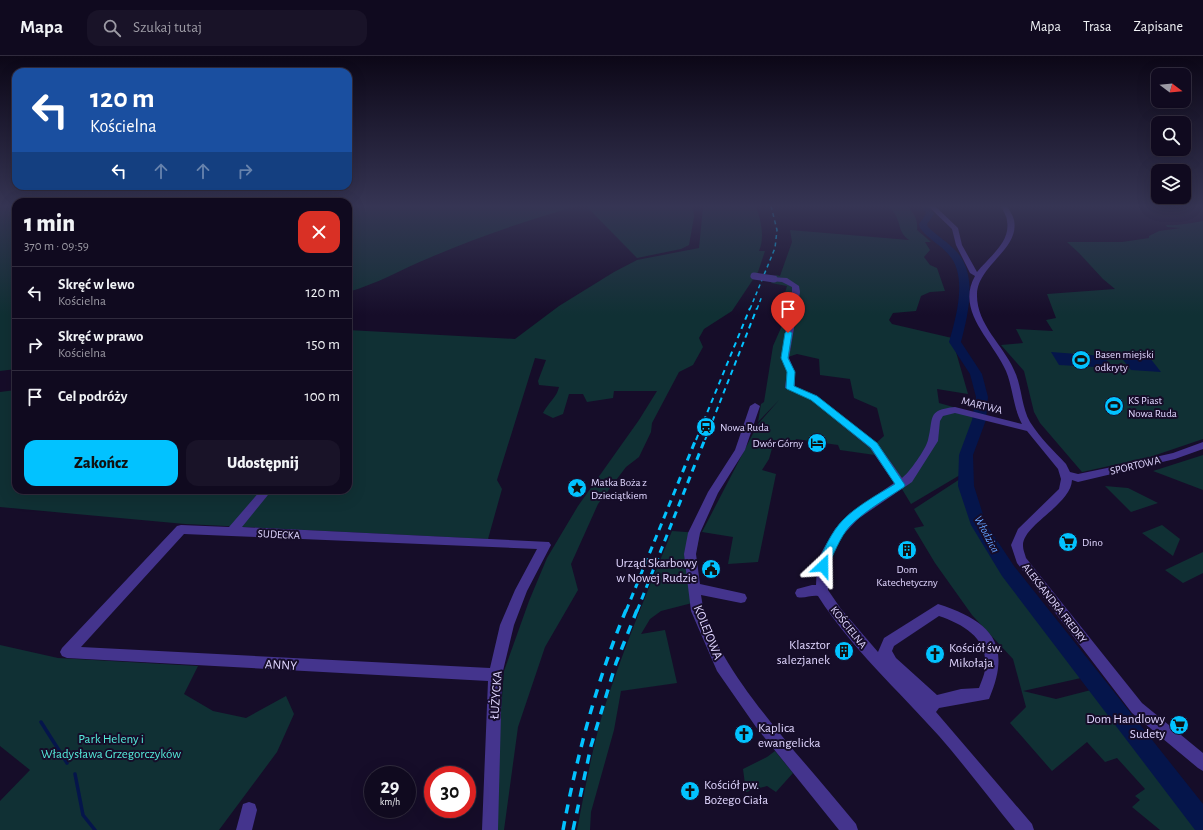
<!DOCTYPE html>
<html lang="pl">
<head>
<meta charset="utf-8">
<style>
  body { margin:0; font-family:"Alegreya Sans",sans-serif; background:#191328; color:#f1f3f6; height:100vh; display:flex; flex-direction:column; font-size:15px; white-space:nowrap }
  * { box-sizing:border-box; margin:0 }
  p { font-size:13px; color:#9c9aa4 }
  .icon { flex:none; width:22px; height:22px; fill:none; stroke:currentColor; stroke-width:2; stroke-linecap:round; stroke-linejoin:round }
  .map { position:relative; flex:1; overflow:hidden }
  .details { position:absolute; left:12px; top:142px; width:340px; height:296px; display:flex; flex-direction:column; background:#100a1f; border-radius:12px; box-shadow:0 4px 16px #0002,0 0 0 1px #302b3d }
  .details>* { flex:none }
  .banner { position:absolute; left:12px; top:12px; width:340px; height:122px; border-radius:12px; box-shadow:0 4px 16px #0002,0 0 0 1px #302b3d; background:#1a4fa0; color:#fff; overflow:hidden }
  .needle { width:26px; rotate:106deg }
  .buttons { position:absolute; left:1151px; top:12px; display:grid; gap:8px }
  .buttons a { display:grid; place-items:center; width:40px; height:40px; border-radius:8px; background:#100a1f; box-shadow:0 4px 16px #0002,0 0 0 1px #302b3d; font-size:20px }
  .speed { position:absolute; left:364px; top:710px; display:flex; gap:8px; font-size:20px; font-weight:700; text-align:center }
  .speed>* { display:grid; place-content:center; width:52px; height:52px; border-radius:50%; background:#100a1f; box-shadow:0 4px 16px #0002,0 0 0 1px #302b3d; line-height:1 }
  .speed small { font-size:10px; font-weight:400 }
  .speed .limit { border:6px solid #d22; background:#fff; color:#111 }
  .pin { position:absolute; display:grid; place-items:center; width:34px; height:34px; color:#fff; margin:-41px -17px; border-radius:50% 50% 50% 0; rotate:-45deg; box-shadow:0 0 4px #0007 }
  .pin .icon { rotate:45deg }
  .me { position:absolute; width:44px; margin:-22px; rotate:23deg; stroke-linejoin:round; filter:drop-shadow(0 0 3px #0008) }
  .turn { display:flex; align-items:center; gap:14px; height:84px; padding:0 12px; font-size:18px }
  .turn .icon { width:52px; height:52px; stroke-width:2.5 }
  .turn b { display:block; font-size:28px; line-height:34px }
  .lanes { display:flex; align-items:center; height:38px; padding:0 12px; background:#0003; justify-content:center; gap:20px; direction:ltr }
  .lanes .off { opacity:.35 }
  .round { display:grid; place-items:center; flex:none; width:42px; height:42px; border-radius:12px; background:#191328 }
  .summary { display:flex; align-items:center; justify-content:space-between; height:68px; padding:0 12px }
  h1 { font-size:24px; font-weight:800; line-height:30px }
  .cta { display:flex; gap:8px; margin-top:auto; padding:8px 12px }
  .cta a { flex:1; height:46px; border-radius:12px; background:#02c2ff; color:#111; font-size:16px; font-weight:800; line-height:46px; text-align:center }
  .cta a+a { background:#191328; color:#f1f3f6 }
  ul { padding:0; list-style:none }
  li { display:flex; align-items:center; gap:12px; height:52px; padding:0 12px; border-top:1px solid #302b3d }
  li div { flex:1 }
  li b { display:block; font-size:15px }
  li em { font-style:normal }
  header { display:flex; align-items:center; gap:24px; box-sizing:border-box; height:56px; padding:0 20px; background:#100a1f; border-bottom:1px solid #302b3d }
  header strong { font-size:19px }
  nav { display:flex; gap:22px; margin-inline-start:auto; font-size:14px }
  .search { width:280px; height:36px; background:#191328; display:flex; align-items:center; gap:10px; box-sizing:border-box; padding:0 14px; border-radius:12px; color:#9c9aa4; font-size:15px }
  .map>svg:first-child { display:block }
</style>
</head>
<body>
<header>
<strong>Mapa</strong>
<div class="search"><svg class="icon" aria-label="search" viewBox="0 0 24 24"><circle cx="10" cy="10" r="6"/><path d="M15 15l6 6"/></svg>Szukaj tutaj</div>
<nav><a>Mapa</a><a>Trasa</a><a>Zapisane</a></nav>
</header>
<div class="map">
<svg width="1203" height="774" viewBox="0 0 1203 774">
  <rect width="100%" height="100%" fill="#160d29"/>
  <g fill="#103034" fill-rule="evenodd">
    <polygon points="0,150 16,150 16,313 0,315"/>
    <path d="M348,150h228c-50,15 -99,31 -147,52 -27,11 -52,26 -81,34z"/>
    <polygon points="588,150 693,150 694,161 689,189 681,193 637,202 588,152"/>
    <path d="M756,150c5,14 9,32 3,45h6l-7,21 -26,39 -28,18 -5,9 4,9 -10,18 -14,7 -27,51 -1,9 -12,25 -13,10 -28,37 -27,60 7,26 -33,57 -27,80 -14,103h-12l12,-159 25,-70 18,-43 31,-52 61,-86 18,-29h-43l-1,7 -26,4 -4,-8h-14l-6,20 -10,4 -10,-5c5,-10 14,-16 16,-26l-20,-2 -1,-4 8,-21 -11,-2 -38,122 5,9 -14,50 -303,-15 -185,-17v-115l16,-2v100h332v-160l167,9 44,-33 55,-34 23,-12 62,-12 4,-41z"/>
    <path d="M888,150h19c7,8 11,12 10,24l14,12h-6l5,8 -6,7 6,8 7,3 8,23 -15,1 -9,4 -5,15 -23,2 -4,7 3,4 60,14 16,56 -31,-5 2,14 39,11 1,6 -13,35v31l13,39 29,46 195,251v8h-43l-28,-23 8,-7 -5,-4 10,-7 -28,-31 -12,4 -18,-20 -35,29 -42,-48 16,-16 -13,-48 -41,-44 -37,-52 -21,-35 10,-2 -10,-17 46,-30v-4l-49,29 -29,-48 -42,-6 -2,-5 -42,-6 -3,9 -20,-3 -4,14 -7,11 14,4 -18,88 -30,2 5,-27 -31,-5 56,-108 21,-24 -21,22 3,-18 3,-2 9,-56 11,-25 2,-10 -6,-1 7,-24 -16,-3 5,-8 4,1 12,-34 -2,-12 119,10c-11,-8 -8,-16 -14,-26 -2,-3 -5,-5 -7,-8zM797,298l22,5 1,16 30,4 4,19 23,10 7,28 -10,9 -60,-47 -24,-10 -5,-30zM1081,622l10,12 -35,9 -33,-8z"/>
    <path d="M1203,165v218l-53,18 -68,15 -42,-49 -6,-11 -10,-41 -23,-26 22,-2 -7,-14 37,2 -7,-11 10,-2 -9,-24 68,-5 -12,-10 -24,-26 -12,-11h55l27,-4v-2l10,-5 22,-3 -14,-1 -1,-2c12,1 24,-2 37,-4z"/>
    <polygon points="1203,399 1203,434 1153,415"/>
    <polygon points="1105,430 1128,432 1158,447 1131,456"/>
    <polygon points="1162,469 1180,483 1173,500 1142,477"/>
    <path d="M672,475l28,2 -8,38 4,31 -35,9 -11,8 -9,15 24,-4 12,53 -56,8 -7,39 -23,82 -1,18h-13c9,-46 18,-98 34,-142 18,-53 40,-105 61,-157z"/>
    <polygon points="1203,496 1203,517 1183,527 1165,514"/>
    <polygon points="0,589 58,602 198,610 184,638 213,655 246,662 286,640 294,658 277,696 219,774 0,774 0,745 30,714 0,690"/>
    <polygon points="775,695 793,717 776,736 767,730 746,736 743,713 767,701"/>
  </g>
  <g fill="#05154b">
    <polygon points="1051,296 1103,300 1113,312 1059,309"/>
    <polygon points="1120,300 1150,302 1161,316 1131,314"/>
  </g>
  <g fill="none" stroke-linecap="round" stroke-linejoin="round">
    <g stroke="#05154b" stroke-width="3.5">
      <polyline points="41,666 67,707"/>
      <polyline points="75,718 83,759 95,774"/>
    </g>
    <path fill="#05154b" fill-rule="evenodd" d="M922,150h8l4,8 -7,10 1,3c9,9 20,15 29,25 21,24 11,62 4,90l21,32 6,23 -2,23 -13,35 1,31 12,38 28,42 189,238v26h-8l-193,-254 -31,-51 -13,-39 1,-31 13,-35 4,-23 -6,-23 -21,-32c7,-24 19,-66 0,-87 -8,-10 -21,-16 -29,-27l-1,-4 7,-10z"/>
    <g fill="#44348d" fill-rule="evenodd">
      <path d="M928,150h7l23,22 4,17 15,27c12,-15 34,-30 30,-51 0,-5 -4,-10 -6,-15h6c2,4 6,9 7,14 6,29 -36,45 -37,74 -1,30 26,51 37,76 8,16 7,36 16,52 10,16 24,29 36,42l4,8 8,2 29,-6 66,-15 30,-11v7l-28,10 -97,23 -6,-2c-1,25 -50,45 -49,66 0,4 2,8 3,12l116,145 61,50v18l-5,-3 -66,-55 -115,-150 -6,-18 7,-16 41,-40 2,-10 -3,-10 -31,-38 -72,-18 -12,3 -3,5 -2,20 -26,41 -54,37 -15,16 -10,18 -4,13 -1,24 13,19 37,43 6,-14 54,-34c52,17 75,39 51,95l-50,9 -3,4 96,112 2,6h-19c-25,-31 -50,-64 -76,-94 -41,-46 -88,-88 -121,-140 -7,-1 -14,3 -21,1l-2,-4 2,-4 15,-4h4l1,-19 4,-13 14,-24 15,-16 44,-30 -24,-35 -59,-48 -26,-12 2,-16 -6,-14 11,-66v-5l-10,-5 -11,-1v-4l16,1 12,8 1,6 -11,66 6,14v15l22,9 61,48 24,34c7,-5 24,-29 26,-38 6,-22 -2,-30 27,-33l67,17c-9,-17 -9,-36 -16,-53 -13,-30 -51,-60 -31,-95l-5,-3 -14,-28 -4,-16zM939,560c26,9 50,23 46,54 -1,6 -4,12 -6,18l-18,1 -24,6 -41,-37 -4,-7 2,-5z"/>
      <path d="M755,347l5,3 -15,44 -27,43 -18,40 -4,21 4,30 41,9 4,1 2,4 -2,4 -4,1 -40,-8c7,54 60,115 94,157 21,24 41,48 61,72l2,6h-19l-83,-103 -39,-56 -26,-60 -7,-57 4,-21 20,-41 27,-42 15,-44z"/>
      <path d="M261,434h11l-30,37 307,15 2,3 -24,46 -13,34 -12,50 -4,155h-16l6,-149 -421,-23 -5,-2 -2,-4 2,-4 115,-122 4,-1 48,2zM184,478l47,2 306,13 -22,41 -15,35 -10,43 -409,-21z"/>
      <polygon points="249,746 255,748 257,754 252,774 236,774 243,748"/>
    </g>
    <g stroke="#02c2ff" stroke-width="1.5" stroke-dasharray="4 3.5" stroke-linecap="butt">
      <polyline points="750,253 775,192 777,174 771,150"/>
      <polyline points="757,253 762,240"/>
    </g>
    <g stroke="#02c2ff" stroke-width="2" stroke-dasharray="5.5 4.5" stroke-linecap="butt">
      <polyline points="696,384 750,252"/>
      <polyline points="705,384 757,252"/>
    </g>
    <g stroke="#02c2ff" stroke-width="3" stroke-dasharray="7 5.5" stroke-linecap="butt">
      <polyline points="626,555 696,383"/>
      <polyline points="637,555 705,383"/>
    </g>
    <g stroke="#02c2ff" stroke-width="3.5" stroke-dasharray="9 8" stroke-linecap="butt">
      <path d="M563,774c14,-75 34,-150 63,-220"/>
      <polyline points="573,774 591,690 616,607 637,554"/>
    </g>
    <polyline stroke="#44348d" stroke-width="7" points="754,220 774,223"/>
  </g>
  <linearGradient id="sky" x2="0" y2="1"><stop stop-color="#0c0717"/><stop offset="0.58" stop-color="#363554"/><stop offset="1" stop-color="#363554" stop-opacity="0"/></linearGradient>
  <rect width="1203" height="259" fill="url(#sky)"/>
  <path fill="#02c2ff" stroke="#017ea6" d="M788,274l4,3 -4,25 7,14 -1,14 23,10 60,47 28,42 -1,2c-18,12 -38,23 -54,39 -11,12 -16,29 -24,43l-3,2 -4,-2 -2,-3c5,-14 15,-35 26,-46 15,-15 34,-25 52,-36l-24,-36 -60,-48 -24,-11 -1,-1 1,-16 -6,-14 4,-25z"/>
  <defs>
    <g id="stadium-disc" transform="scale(1)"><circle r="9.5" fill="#02c2ff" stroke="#160d29"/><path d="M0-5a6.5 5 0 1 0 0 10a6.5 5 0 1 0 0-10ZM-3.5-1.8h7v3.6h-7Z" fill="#111"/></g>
    <g id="station-disc" transform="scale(1)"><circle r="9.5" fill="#02c2ff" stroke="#160d29"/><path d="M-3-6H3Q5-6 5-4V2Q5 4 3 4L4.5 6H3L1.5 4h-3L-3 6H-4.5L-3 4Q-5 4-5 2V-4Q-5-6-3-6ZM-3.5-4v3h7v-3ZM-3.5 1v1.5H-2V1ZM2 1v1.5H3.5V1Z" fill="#111"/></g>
    <g id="hotel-disc" transform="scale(1)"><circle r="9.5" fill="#02c2ff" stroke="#160d29"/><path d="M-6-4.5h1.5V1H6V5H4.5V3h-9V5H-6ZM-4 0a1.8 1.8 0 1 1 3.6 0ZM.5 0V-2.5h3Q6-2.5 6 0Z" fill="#111"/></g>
    <g id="sight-disc" transform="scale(1)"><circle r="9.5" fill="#02c2ff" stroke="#160d29"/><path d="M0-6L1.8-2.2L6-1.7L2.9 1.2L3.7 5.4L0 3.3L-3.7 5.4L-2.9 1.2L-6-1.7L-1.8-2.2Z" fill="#111"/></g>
    <g id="supermarket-disc" transform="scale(1)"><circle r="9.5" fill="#02c2ff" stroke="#160d29"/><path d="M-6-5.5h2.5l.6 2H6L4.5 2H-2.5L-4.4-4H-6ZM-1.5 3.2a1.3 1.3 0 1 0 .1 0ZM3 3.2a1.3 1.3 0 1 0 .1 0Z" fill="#111"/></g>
    <g id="building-disc" transform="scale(1)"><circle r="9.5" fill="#02c2ff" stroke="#160d29"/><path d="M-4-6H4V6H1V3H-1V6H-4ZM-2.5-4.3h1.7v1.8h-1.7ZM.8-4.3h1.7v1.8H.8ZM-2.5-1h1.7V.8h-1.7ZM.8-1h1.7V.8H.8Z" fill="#111"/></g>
    <g id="civic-disc" transform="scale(1)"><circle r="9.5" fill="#02c2ff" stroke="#160d29"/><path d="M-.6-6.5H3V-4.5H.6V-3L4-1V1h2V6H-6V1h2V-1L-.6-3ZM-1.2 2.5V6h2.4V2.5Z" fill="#111"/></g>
    <g id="church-disc" transform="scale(1)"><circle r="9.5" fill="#02c2ff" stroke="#160d29"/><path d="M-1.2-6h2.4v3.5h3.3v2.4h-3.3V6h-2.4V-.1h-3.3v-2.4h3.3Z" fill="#111"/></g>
  </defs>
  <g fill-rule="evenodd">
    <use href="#stadium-disc" x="1081" y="304"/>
    <use href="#stadium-disc" x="1114" y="350"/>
    <use href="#station-disc" x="706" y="371"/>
    <use href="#hotel-disc" x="817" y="387"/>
    <use href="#sight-disc" x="577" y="432"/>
    <use href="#supermarket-disc" x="1068" y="486"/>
    <use href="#building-disc" x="907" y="494"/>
    <use href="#civic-disc" x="711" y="513"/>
    <use href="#building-disc" x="844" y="595"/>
    <use href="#church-disc" x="935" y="598"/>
    <use href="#supermarket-disc" x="1179" y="669"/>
    <use href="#church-disc" x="744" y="678"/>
    <use href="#church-disc" x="690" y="735"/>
  </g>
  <g text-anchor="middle" stroke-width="4" stroke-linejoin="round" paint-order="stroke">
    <g font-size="11" fill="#e0d6ff" stroke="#160d29" text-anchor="start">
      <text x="1095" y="302">Basen miejski<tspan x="1095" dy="13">odkryty</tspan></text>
      <text x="1128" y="348">KS Piast<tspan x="1128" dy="13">Nowa Ruda</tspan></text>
      <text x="720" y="375">Nowa Ruda</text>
      <text x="803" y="391" text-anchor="end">Dwór Górny</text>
      <text x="591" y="430">Matka Boża z<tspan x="591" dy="13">Dzieciątkiem</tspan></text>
      <text x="1082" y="490">Dino</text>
      <text x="907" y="517" text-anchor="middle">Dom<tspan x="907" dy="13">Katechetyczny</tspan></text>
    </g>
    <g font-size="11" fill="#e0d6ff" stroke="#160d29">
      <text transform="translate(982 349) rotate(14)" y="4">MARTWA</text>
      <text transform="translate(1135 409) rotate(-13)" y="4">SPORTOWA</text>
      <text transform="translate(279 478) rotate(3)" y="4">SUDECKA</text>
      <text transform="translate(1055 547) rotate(52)" y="4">ALEKSANDRA FREDRY</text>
      <text transform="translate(849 571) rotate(51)" y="4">KOŚCIELNA</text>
    </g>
    <g font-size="12" font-style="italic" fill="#64a2ff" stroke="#160d29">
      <text transform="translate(987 478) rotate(62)" y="4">Włodzica</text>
    </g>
    <g font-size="13" fill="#e0d6ff" stroke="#160d29" text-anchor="end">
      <text x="697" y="511">Urząd Skarbowy<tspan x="697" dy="15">w Nowej Rudzie</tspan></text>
      <text x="830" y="593">Klasztor<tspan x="830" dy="15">salezjanek</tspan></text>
      <text x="949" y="596" text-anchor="start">Kościół św.<tspan x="949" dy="15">Mikołaja</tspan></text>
      <text x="1165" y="667">Dom Handlowy<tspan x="1165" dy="15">Sudety</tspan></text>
      <text x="758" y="676" text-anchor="start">Kaplica<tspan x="758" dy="15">ewangelicka</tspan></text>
      <text x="704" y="733" text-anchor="start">Kościół pw.<tspan x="704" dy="15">Bożego Ciała</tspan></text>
    </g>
    <g font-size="13" fill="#e0d6ff" stroke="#160d29">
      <text transform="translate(709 576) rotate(68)" y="5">KOLEJOWA</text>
      <text transform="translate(281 608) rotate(3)" y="5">ANNY</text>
      <text transform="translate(495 639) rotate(-86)" y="5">ŁUŻYCKA</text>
    </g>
    <g font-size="13" fill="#55ecdb" stroke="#160d29">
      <text x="111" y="687">Park Heleny i<tspan x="111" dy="15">Władysława Grzegorczyków</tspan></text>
    </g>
  </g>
</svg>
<div class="buttons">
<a><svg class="needle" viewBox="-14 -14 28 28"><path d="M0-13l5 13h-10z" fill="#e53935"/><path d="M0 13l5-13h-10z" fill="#9c9aa4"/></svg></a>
<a><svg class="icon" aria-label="search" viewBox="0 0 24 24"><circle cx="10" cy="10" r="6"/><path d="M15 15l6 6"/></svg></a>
<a><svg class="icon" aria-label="layers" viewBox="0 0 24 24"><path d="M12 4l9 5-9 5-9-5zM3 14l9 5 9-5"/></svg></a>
</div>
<div class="speed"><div>29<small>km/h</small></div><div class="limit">30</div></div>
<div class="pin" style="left:788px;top:277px;background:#d93025"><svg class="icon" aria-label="arrive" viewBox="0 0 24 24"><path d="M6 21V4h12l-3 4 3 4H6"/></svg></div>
<svg class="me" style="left:823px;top:510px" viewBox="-20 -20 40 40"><path d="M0-17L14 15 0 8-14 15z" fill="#02c2ff" stroke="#fff" stroke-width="4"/></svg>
<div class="banner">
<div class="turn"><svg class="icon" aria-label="left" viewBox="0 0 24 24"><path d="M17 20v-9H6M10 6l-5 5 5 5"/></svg><div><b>120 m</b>Kościelna</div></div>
<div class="lanes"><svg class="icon" aria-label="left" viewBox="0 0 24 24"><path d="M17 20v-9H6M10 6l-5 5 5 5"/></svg><svg class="icon off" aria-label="ahead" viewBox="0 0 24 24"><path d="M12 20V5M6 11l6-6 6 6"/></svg><svg class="icon off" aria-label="ahead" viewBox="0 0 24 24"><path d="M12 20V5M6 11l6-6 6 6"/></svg><svg class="icon off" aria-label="right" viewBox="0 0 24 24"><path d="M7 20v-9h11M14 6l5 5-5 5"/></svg></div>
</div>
<section class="details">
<div class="summary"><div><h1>1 min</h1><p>370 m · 09:59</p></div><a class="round" style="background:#d93025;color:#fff"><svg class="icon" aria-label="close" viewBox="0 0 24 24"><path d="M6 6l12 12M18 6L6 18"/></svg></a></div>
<ul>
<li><svg class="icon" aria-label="left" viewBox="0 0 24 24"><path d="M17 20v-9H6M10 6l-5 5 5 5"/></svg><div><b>Skręć w lewo</b><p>Kościelna</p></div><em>120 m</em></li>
<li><svg class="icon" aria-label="right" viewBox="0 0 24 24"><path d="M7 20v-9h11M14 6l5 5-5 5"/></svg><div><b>Skręć w prawo</b><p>Kościelna</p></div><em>150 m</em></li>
<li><svg class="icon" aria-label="arrive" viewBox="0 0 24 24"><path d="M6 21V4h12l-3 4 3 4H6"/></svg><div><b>Cel podróży</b></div><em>100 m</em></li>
</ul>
<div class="cta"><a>Zakończ</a><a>Udostępnij</a></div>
</section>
</div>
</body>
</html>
